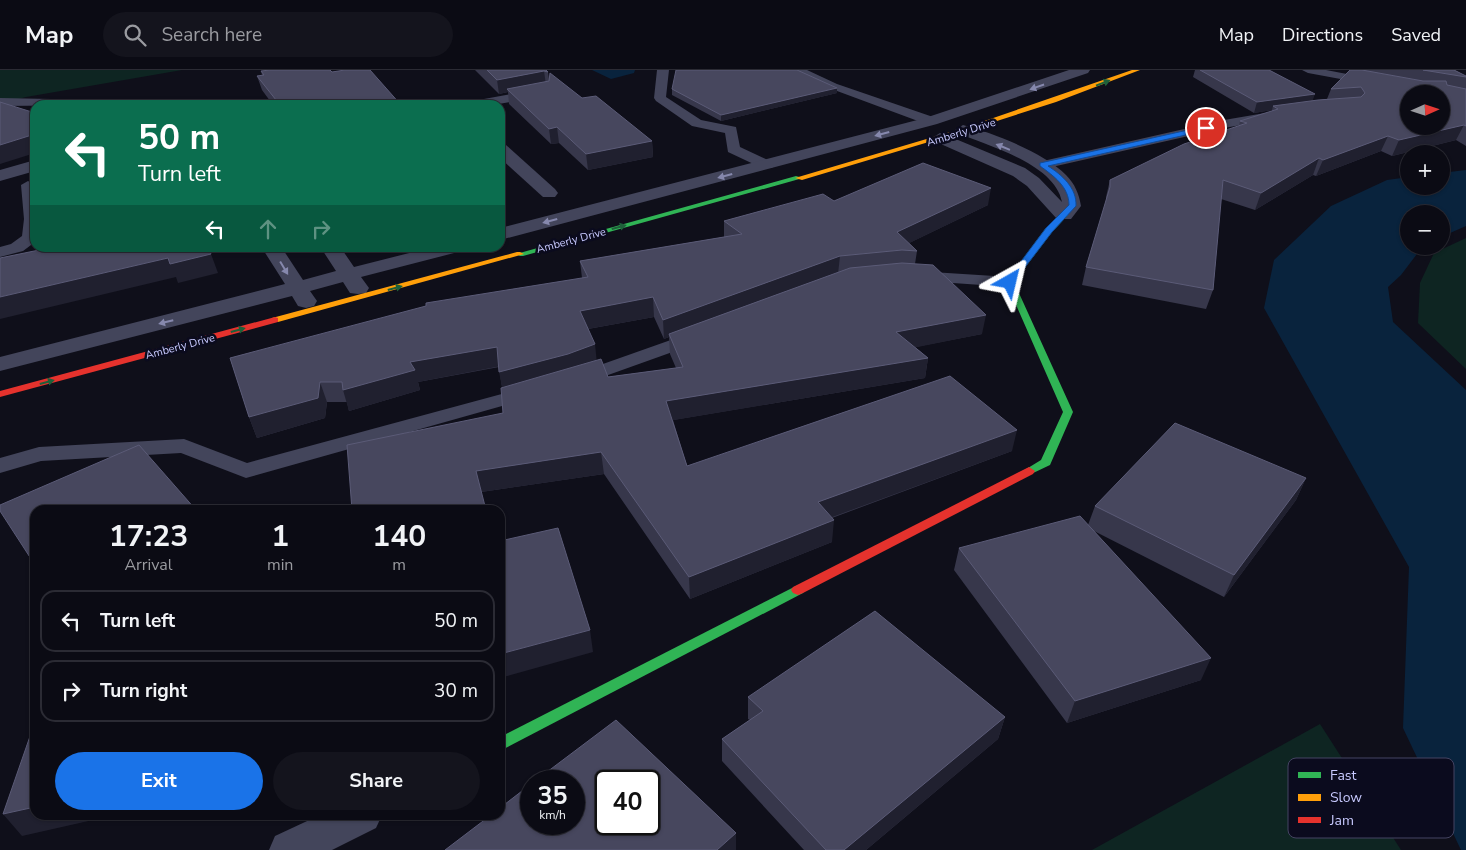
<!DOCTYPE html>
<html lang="en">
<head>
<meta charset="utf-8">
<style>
  body { margin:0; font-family:"Nunito Sans",sans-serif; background:#14141d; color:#f1f3f6; height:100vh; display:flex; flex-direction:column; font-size:19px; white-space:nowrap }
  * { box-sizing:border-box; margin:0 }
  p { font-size:16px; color:#9a9ba0 }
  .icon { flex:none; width:28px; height:28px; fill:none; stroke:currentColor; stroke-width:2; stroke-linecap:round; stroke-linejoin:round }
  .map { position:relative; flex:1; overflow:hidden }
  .side { position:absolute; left:30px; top:435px; width:475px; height:315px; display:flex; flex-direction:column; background:#0b0b14; border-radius:15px; box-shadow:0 1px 4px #0004,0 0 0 1px #2b2b34 }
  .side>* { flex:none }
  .banner { position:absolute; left:30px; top:30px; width:475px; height:152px; border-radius:15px; box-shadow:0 1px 4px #0004,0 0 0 1px #2b2b34; background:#0b6e4f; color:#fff; overflow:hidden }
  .needle { width:32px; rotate:87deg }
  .buttons { position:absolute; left:1400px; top:15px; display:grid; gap:10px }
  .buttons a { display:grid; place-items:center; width:50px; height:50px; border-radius:50%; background:#0b0b14; box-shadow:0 1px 4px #0004,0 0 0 1px #2b2b34; font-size:25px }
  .speed { position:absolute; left:520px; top:700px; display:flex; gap:10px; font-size:25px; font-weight:700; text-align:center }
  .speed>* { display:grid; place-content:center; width:65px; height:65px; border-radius:50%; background:#0b0b14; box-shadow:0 1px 4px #0004,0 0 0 1px #2b2b34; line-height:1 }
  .speed small { font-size:12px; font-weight:400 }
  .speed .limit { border:2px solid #111; border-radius:8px; background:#fff; color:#111 }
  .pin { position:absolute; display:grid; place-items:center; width:42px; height:42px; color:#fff; margin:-21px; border:2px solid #fff; border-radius:50%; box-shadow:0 1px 5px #0007 }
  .me { position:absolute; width:55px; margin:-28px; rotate:37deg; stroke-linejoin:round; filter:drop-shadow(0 0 4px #0008) }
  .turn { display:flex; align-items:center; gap:18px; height:105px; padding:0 25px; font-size:22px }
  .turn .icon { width:65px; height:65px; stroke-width:2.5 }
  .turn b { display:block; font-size:35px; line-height:42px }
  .lanes { display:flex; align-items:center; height:48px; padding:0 25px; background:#0003; justify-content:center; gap:25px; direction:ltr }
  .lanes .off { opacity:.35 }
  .eta { display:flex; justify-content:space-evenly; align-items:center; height:85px; text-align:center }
  .eta b { font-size:30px; font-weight:700; line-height:35px }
  .primary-button { display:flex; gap:10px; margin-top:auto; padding:10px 25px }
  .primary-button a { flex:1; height:58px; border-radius:30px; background:#1a73e8; color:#fff; font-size:20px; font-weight:700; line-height:58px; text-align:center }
  .primary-button a+a { background:#14141d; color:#f1f3f6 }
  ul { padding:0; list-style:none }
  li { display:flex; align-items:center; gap:15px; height:62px; margin:0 10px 8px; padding:0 15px; border:2px solid #2b2b34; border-radius:15px }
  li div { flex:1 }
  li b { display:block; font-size:19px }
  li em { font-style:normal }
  header { display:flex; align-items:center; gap:30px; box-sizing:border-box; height:70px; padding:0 25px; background:#0b0b14; border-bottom:1px solid #2b2b34 }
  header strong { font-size:24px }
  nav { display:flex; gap:28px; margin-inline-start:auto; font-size:18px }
  .search { width:350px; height:45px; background:#14141d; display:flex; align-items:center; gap:12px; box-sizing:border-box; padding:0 18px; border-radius:28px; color:#9a9ba0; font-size:19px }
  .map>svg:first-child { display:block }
</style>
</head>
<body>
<header>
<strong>Map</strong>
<div class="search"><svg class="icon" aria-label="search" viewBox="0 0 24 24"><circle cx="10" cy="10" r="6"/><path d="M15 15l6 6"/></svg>Search here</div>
<nav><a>Map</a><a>Directions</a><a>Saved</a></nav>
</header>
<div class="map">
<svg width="1466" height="780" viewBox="0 0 1466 780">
  <rect width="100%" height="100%" fill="#0f0f1a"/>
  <g fill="#0e2522">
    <polygon points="0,0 182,0 26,27 0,34"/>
    <polygon points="1466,168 1466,299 1418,253 1420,213 1434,183"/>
    <polygon points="1320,654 1401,780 1092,780"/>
  </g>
  <g fill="#09233d">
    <polygon points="592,0 635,0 634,3 611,9"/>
    <polygon points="1466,100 1466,156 1441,167 1441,144 1409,144 1409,176 1423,176 1401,205 1388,217 1393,252 1466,320 1466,780 1461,780 1403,658 1409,497 1264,238 1274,190 1331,136 1387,110 1409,107 1409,116 1441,116 1441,103"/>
  </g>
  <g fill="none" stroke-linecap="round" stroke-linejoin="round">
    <g fill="#43455b" fill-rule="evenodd">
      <polygon points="657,0 669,0 666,27 701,50 736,57 740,77 772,92 774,95 772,98 762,98 728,82 725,63 692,56 656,31 654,28"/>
      <polygon points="792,0 807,0 837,14 936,48 937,51 931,55 926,54 829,18"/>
      <polygon points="1302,0 1326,0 1373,9 1379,12 1373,15 1308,3"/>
      <polygon points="538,19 542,20 542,26 493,35 467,35 473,31"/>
      <polygon points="1271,42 1275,43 1277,46 1275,49 1224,58 1043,99 1036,95 1043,91 1224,50"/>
      <polygon points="28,111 35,115 35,172 23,181 0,187 0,177 11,174 22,166 24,149 21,115"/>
      <polygon points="916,201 1010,207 1016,208 1019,212 1016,216 1010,217 910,210 907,206 910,202"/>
      <polygon points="699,260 706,262 708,266 706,270 583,314 576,316 569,314 566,310 569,306"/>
      <polygon points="531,316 538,318 541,322 538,326 246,408 181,383 41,391 0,403 0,388 39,377 184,369 247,393"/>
    </g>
    <g fill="#43455b" fill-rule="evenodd">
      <polygon points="1069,0 1090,0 1088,3 937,54 500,170 500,158 925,48"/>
      <polygon points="0,28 103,30 111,35 0,36"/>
      <path d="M963,55c30,8 82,28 103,50 9,9 13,19 15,31l-10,13h-14l-30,-33 -14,-10 -79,-35 -2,-3 8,-5 6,2 79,33 14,10 23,24c-7,-38 -73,-56 -105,-69l-2,-3z"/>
      <polygon points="500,74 506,75 555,119 558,123 555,127 543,127 500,88"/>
      <polygon points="35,90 35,101 0,111 0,100"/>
      <polygon points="262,178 282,178 303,210 336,201 321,178 341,178 354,197 429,178 461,178 458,182 361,207 369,218 366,223 358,224 350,223 343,212 310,221 317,231 314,236 306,238 298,236 292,226 0,301 0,287 285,214"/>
      <polygon points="320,745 382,745 376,758 332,780 269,780 275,766"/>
    </g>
    <g fill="#30b455" fill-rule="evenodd">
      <polygon points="796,106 803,108 523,186 520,186 516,184"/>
      <polygon points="1061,143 1068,145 1052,162 1014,212 1073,342 1050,395 1029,405 1023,401 1041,390 1063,342 1006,212 1046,158"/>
      <polygon points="798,515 803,517 805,520 803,523 500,681 500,667"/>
    </g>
    <g fill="#ff9f0a" fill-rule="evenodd">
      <polygon points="1132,0 1140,0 1056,32 972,59 802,110 795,108 967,57"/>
      <polygon points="517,182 520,182 524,184 278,252 272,252 270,250 272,248"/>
    </g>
    <g fill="#e5322d" fill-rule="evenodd">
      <polygon points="275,247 278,248 278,252 0,327 0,321"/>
      <polygon points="1029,397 1035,401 1033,404 803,523 798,525 793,523 791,520 793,517"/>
    </g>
  </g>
  <g fill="#37374b" fill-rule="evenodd">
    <polygon points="475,0 546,0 548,2 549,9 582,28 652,71 653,87 588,100 559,73 551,74 509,34 508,22 499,24"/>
    <polygon points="1195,0 1269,0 1312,31 1327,29 1331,19 1350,0 1454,0 1466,6 1466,76 1456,70 1392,86 1381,81 1316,106 1313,105 1255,140 1221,129 1213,220 1206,239 1082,215 1086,197 1106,132 1106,127 1110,110 1239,56 1240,51 1272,41 1272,40 1254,43 1193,7"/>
    <polygon points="261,1 332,2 401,35 273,35 262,20 257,6 262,5"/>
    <polygon points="672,19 837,23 721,51 672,25"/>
    <path d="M834,131l154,4 -79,38 8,8 -2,13 67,70 -67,13 13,11 -3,20 -252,42 14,46 325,-15 -180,67v24l-142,57 -86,-125 -123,18 -129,18 151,-97 -1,-26 -3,-20 -81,15 2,8 -71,21 -2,-9h-20l-2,16 -68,20 -8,-21 -19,-59 352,-80 -2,-17 144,-24v-16zM654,247l10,22 5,-2 1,17 6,14 -68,9 -12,-17 -8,-31z"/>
    <polygon points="1306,408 1296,430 1224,527 1092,460 1201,610 1067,653 954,500 959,478 1088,455 1095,436"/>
    <polygon points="748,627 1005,647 998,669 866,780 804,780 722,691 722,669 750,650 748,649"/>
  </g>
  <g fill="#20202f">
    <polygon points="544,1 546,15 507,19 508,22 499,24 497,10"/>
    <polygon points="837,18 837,23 721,51 721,45"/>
    <polygon points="1315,24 1311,35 1273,36 1272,40 1254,43 1257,32"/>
    <polygon points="1464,55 1456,70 1392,86 1399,70"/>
    <polygon points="557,57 559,73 551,74 549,59"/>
    <polygon points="35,64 35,83 0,94 0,75"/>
    <polygon points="1388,66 1381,81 1316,106 1323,90"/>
    <polygon points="652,71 653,87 588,100 586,84"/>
    <polygon points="1319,88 1313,105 1255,140 1261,123"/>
    <polygon points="991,118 988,135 895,180 897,162"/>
    <polygon points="211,184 218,203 178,213 176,207 0,249 0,227 168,188"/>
    <polygon points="840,186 838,204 669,264 669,267 664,269 663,250"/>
    <polygon points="653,227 654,247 582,260 580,241"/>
    <polygon points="986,245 982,264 893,282 896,262"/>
    <polygon points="595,274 597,294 503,322 499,302"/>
    <polygon points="497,277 501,296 418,312 420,320 349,341 343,320 410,292"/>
    <polygon points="928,288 925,308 668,351 666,331"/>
    <polygon points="320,312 327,332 325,348 257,368 249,347"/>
    <polygon points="1017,360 1012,381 816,453 818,432"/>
    <polygon points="601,382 604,404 481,422 476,401"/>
    <polygon points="1306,408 1296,430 1224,527 1234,505"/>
    <polygon points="834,450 832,472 690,529 689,507"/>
    <polygon points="590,560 593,582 500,608 500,584"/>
    <polygon points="1211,588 1201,610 1067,653 1075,631"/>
    <polygon points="1005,647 998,669 866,780 844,780"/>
    <polygon points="35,737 35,745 115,745 22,766 3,744"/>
    <polygon points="736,763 736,780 717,780"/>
  </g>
  <g fill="#47475e" stroke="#5b5b77" fill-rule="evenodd">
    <polygon points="270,0 330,0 332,2 345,0 370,0 401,35 293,35 293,34 280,35 257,6 264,5 261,1"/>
    <polygon points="487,0 546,0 548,2 544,1 497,10"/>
    <polygon points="676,0 797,0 837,18 721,45 672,19"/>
    <polygon points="1200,0 1269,0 1315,24 1257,32"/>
    <path d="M1350,0h12l61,11h23l1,4 19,4v37l-2,-1 -65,15 -11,-4 -65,24 -4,-2 -58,35 -38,-13 -10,110 -127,-23 24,-80v-7l74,-36 63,-21 -7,-2 38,-12 -5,-3 45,-6 43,-3 4,-4 -4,-6 -30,2zM1409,24h32v32h-32z"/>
    <polygon points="1423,0 1454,0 1466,6 1466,7"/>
    <polygon points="550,3 582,28 596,26 652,71 586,84 557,57 549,59 507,19 549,11"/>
    <polygon points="0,32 35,43 35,64 0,75"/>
    <polygon points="923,93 991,118 897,162 917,181 902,180 840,186 663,250 653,227 580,241 595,274 568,284 499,302 497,277 410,292 415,300 343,320 342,312 320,312 318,328 249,347 230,288 426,236 426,233 588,207 580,191 742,164 724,151 823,124 834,131"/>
    <polygon points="49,178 208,178 211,184 170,194 168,188 0,227 0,188"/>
    <polygon points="902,193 933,195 986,245 896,262 928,288 666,331 687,396 950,306 1017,360 818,432 834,450 689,507 601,382 476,401 486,440 352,440 347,375 503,343 501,318 601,289 608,307 683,297 669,264 850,198"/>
    <polygon points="1175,353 1306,408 1234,505 1095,436"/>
    <polygon points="139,375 196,440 35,440 35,495 0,441 0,435"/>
    <polygon points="1080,446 1211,588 1075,631 959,478"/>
    <polygon points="558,458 590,560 500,584 500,471"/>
    <polygon points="875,541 1005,647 844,780 826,780 722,669 763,641 748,627"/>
    <path d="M616,650l120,113 -19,17h-272l46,-35h9v-7l31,-24v40h43v-43h-39zM606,711h43v43h-43z"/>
    <polygon points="35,652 35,737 3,744"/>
  </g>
  <defs><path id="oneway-solid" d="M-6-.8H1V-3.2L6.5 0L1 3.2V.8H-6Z" transform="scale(1.25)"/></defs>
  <g fill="#1e603a">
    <use href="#oneway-solid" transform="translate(1103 13) rotate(-21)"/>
    <use href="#oneway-solid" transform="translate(619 157) rotate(-15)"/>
    <use href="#oneway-solid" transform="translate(395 218) rotate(-15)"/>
    <use href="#oneway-solid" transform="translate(238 260) rotate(-15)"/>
    <use href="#oneway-solid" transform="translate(47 312) rotate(-15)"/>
  </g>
  <g fill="#8688ad">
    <use href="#oneway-solid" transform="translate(1037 17) rotate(161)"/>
    <use href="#oneway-solid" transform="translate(882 64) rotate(165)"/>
    <use href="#oneway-solid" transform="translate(1003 77) rotate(-158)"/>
    <use href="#oneway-solid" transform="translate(725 106) rotate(165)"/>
    <use href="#oneway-solid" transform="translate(550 151) rotate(165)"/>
    <use href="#oneway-solid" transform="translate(284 198) rotate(59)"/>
    <use href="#oneway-solid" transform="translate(166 252) rotate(166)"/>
  </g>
  <path fill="#1a73e8" stroke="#114b97" d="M1206,56l2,4 -160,36c14,9 29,22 28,40l-24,26 -39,51h-6v-3l39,-52 23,-23c0,-18 -15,-29 -29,-39v-3z"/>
  <g text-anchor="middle" stroke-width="5" stroke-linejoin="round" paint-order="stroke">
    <g font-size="11" fill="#c8caff" stroke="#0b0b1e">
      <text transform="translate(961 62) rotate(-17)" y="4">Amberly Drive</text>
      <text transform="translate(571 170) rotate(-15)" y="4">Amberly Drive</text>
      <text transform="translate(180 276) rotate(-15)" y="4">Amberly Drive</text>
    </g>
  </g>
  <rect x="1288" y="688" width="166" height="80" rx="8" fill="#0b0b1e" stroke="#444462" stroke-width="1"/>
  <rect x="1298" y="702" width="23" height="6" fill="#30b455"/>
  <rect x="1298" y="724" width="23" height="7" fill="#ff9f0a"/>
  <rect x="1298" y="747" width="23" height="6" fill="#e5322d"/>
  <g font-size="14" fill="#c8caff">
    <text x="1330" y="710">Fast</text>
    <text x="1330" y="732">Slow</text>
    <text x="1330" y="755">Jam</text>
  </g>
</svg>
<div class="buttons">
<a><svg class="needle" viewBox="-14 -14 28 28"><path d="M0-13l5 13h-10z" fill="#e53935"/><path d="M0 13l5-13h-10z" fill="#9a9ba0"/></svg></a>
<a>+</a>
<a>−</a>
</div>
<div class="speed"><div>35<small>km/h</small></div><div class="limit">40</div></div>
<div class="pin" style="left:1206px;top:58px;background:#d93025"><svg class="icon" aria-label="arrive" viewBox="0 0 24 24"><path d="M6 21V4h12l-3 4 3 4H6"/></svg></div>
<svg class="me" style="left:1010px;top:212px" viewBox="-20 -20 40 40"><path d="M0-17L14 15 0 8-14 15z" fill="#1a73e8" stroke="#fff" stroke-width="4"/></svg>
<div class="banner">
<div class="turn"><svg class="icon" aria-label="left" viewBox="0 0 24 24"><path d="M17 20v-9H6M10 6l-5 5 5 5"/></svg><div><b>50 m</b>Turn left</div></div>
<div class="lanes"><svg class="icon" aria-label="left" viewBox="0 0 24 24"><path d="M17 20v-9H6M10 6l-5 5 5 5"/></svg><svg class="icon off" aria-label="ahead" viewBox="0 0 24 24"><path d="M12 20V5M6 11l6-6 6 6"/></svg><svg class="icon off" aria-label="right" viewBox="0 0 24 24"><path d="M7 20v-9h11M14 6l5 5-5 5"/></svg></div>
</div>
<section class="side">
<div class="eta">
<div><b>17:23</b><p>Arrival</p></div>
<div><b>1</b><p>min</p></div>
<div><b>140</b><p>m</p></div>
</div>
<ul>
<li><svg class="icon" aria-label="left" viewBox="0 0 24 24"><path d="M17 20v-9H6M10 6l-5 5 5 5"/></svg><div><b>Turn left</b></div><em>50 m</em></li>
<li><svg class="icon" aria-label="right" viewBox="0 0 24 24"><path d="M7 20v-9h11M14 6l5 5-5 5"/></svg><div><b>Turn right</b></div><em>30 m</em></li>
</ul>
<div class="primary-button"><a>Exit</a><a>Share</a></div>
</section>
</div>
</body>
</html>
